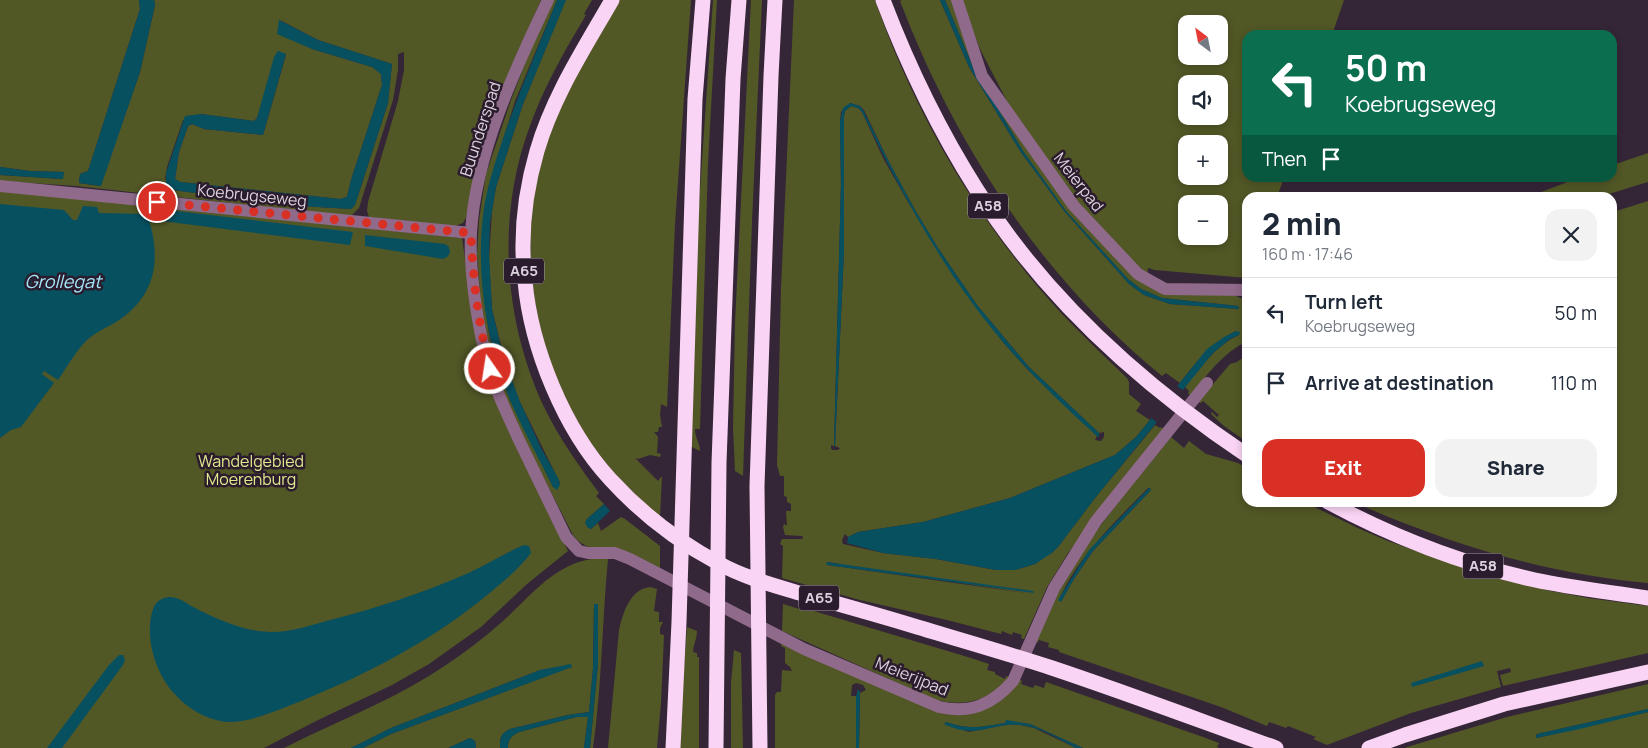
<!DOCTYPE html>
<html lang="en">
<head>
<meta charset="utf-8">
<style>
  body { margin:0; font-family:Manrope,sans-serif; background:#f2f2f3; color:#1f2937; height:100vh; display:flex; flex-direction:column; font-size:19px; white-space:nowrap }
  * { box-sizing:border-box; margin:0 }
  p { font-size:16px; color:#747a83 }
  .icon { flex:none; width:28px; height:28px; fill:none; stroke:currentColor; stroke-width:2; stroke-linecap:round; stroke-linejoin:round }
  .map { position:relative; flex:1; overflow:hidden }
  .details { position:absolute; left:1242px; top:192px; width:375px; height:315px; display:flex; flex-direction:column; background:#fff; border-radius:15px; box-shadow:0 2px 8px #0003 }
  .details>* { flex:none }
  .banner { position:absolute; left:1242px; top:30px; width:375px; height:152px; border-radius:15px; box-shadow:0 2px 8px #0003; background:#0b6e4f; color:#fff; overflow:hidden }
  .needle { width:32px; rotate:328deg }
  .tools { position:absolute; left:1178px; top:15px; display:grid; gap:10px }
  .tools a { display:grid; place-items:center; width:50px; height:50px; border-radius:10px; background:#fff; box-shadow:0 2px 8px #0003; font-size:25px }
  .pin { position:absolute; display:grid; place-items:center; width:42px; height:42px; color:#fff; margin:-21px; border:2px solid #fff; border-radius:50%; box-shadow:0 1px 5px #0007 }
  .me { position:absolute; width:55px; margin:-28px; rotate:347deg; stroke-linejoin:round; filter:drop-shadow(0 0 4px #0008) }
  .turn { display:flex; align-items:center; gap:18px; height:105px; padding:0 20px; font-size:22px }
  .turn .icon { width:65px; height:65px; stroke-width:2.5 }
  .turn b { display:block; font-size:35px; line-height:42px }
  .then { display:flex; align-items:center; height:48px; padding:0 20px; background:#0003; gap:10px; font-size:19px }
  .round { display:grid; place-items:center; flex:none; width:52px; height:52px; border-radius:15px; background:#f2f2f3 }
  .summary { display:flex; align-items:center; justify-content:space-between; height:85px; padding:0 20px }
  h1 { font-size:30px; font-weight:800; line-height:38px }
  .action { display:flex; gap:10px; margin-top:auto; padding:10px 20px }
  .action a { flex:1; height:58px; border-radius:15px; background:#d93025; color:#fff; font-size:20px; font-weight:800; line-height:58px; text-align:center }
  .action a+a { background:#f2f2f3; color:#1f2937 }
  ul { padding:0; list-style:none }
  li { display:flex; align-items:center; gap:15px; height:70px; padding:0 20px; border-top:1px solid #e0e1e3 }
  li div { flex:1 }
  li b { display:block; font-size:19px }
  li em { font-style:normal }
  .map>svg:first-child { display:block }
</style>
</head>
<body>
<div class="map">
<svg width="1648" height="748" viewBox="0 0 1648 748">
  <rect width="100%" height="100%" fill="#352637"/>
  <g fill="#525726" fill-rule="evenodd">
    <path d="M0,0h139l1,9 -52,162 -8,3 -1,9 21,3 40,-114 15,-67 -1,-5h387l-20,45 -54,171 -4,7 -8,3 -86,-9 -2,-6 1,-9 30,-101 6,-31v-18l-6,2v16l-5,30 -34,108 -8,8 -275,-30 -76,-5v-6l62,4 2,-7 -34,-1 -30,-4zM280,20l38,20 74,24 -4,39 -33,102 -4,4 -51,-3 -120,-15 -7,-1 -8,-11 2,-12 16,-47 18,-6 53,7 3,-3 21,-67 8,4 -23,80 -59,-6 -12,-5 -4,2 -9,26 -4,27 5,3 160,17 7,-2 4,-17 31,-95 -1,-11 -9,-7 -60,-18z"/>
    <path d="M552,0h5l-42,101 -26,84 -3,17 2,126 4,18 18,54 43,87 7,-4 -40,-81 -15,-40 -13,-53 -3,-49 3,-49 4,-24 27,-83 41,-100 2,-4h26l-8,14 2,1c-21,35 -41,70 -55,108 -35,91 -28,196 13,284 15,31 35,59 55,86l-3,3 8,8 -17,15 -2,4 6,6 7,-6 3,8 20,-14 4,2 35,27v24l-74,-24 -8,-5 -5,-6 -61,-119 -14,-34 -17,-73 -4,-55 2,-34 7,-46 25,-74 20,-52z"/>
    <path d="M619,0h72l-16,224 -8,183 -6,-3 -1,11 2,12h-3l-1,5h-4l4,5 -1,16 4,1 -1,3 -10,-2 -12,4 -3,-1 23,23 4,-5 -2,41c-24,-21 -46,-42 -65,-68 -64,-90 -85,-218 -43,-322 18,-44 43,-85 67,-127z"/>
    <path d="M713,0h4l-9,163 -8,266h-5c0,9 5,14 5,22l-10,-5 8,-227z"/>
    <polygon points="751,0 762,0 752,222 743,476 735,471 733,428 735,322"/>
    <path d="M794,0h81c40,115 104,224 187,314 21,22 43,43 65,64l2,4v12l12,10 -5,7 14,9 -14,17 -21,18 -105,43 -87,24 -65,10 -10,5 -3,-3 -3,6 1,4 40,9 53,6 60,11h19l20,-6 23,-17 37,-49 60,-73 5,3 1,-1 3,2 -96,124 -21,34 -23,52 -3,-1 1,-3 -9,-3 -1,3 -10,-4 -1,3 -54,-14 -87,-20 -78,-22 1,-32 -3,-2 2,-5h20l1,-2 -1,-1 -17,-1 -2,-8 1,-3 3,2 -1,-15h5v-7l-4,-2v-5l-3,-1v-20h-4l-3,-11 4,-177zM850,103l10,3 4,4 25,52 26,48 23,38 39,57 52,62 70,66 5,-1v5l-3,4 -6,-1 2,-4 -70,-67 -24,-27 -34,-45 -61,-95 -25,-44 -21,-46 -4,-4 -7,-2 -6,5 -1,5v135l-9,195 5,2 -2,2h-6l-1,-2v-3l3,1 7,-262 -1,-62 1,-10zM827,562l206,32 -205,-29z"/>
    <path d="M902,0h38l29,67 51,84 45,61 64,72 15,11 26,9 69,5 -1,-3 -76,-8 -21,-9 -13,-10 -62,-68 -43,-60 -50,-84 -28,-67h7l34,81 149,197 99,17 13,6v40c-24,12 -40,33 -56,55l-3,-3 1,-2 -4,-4c16,-20 30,-41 54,-52l-3,-4c-26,13 -38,29 -56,52l-14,-10 -4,3c-120,-98 -207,-231 -262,-375z"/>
    <path d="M961,0h383l-12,35h-84v143h36l-7,19 -29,1 -1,80 -92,-8 -7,-2 -1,7 -62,-63 -76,-107 -29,-56zM1186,24h33v32h-33zM1186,84h33v32h-33zM1186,144h33v32h-33zM1186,204h33v32h-33z"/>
    <polygon points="1648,153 1648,182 1599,197 1528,197 1578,178 1612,178 1613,165"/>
    <polygon points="0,191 462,238 474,320 526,466 568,551 527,584 481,627 429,664 392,685 316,721 264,748 0,748"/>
    <path d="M1648,201v382c-102,-9 -199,-39 -292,-80l256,-1 1,-290z"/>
    <polygon points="1247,355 1247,442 1224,426 1211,414 1212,412 1217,417 1219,415 1203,401 1201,403 1198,402 1230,364 1237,362"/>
    <path d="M1171,437l13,11 5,-7 17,13 32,9 9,5 1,34 58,1 56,27 26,11 84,30 79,20 37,7 60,8v47l-145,33 -3,-11 11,-3 -1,-4 -13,3 4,16 -90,26 -84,32 -14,-6 3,-2 -28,-11 -2,2 -17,-6 -2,4 -46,-19 -162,-55v-2l-11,-3 1,-4 -10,-3 -2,3 -3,-1c29,-78 86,-141 137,-205zM1148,488l3,1 -1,2 -57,60 -19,28 -13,22 -2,-1c19,-44 56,-78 89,-112z"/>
    <path d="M592,559h16c-6,63 -6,126 -15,189h-3l8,-84v-59l-4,-1 -1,65 -4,43 -21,3 -58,14c-10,5 -10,9 -10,19h-24l-1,-7 -5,-3 -22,10h-85l28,-14 180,-67 -31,3 -149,58 -40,20h-67c31,-16 62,-29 93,-44 45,-21 89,-50 126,-83 28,-25 50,-56 89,-62z"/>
    <path d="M650,587l7,2 -3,22 5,1v10h4l-3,6v6l4,1 -3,68 -4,45h-49l11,-118c4,-17 11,-41 31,-43z"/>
    <path d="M783,604l23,7 1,-2 164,49 18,6 -2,6 8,2v2l10,5 1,-3 3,1c-19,24 -44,30 -73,23l-154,-69z"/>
    <path d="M687,627l10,4c0,8 -4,14 -4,21l4,1v4h2v91h-21z"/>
    <path d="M782,641l178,72 59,-34 3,2 -1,3 12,4 2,-3 9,3 2,-6 157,55 16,6 -2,4 2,1h-136l-53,-24 -23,-3 -2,2c-23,4 -36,7 -59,-1l-1,2 24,8 41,-8 10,1 14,3 42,20h-217l1,-55 6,-3 -3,-5 -7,-2 -4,2 -1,11h5v52h-81v-53l2,-3h4l1,-22 10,1 -2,-4 -5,-4v-15l-4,-2z"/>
    <polygon points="734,650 741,653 743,748 731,748 731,683"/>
    <polygon points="1648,684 1648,709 1537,734 1536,735 1537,738 1648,712 1648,748 1404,748 1507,717"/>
    <path d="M576,717h12l-4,31h-76c0,-9 3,-12 11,-16z"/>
  </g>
  <g fill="#075060">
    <polygon points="139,0 154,0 155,5 140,72 101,186 79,183 80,174 88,171 140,9"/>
    <path d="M557,0h9l-43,104 -27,83 -6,36 -1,31 3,55 11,47 17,46 21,46 18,32 1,5 -3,5 -4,-3c-17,-35 -37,-69 -50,-105 -21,-59 -30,-137 -14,-198 17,-63 44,-123 68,-184z"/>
    <polygon points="940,0 945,0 973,67 1023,151 1066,211 1128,279 1141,289 1162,298 1238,306 1239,309 1170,304 1144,295 1129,284 1065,212 1020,151 969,67"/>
    <polygon points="279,20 318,40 392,64 388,103 355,205 351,209 300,206 180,191 171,189 166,183 166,173 185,116 201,114 254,121 257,118 274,57 278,51 286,54 263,135 204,129 192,124 188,126 179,152 175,179 180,182 340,199 347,197 351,180 382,85 381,74 372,67 312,49 277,34"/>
    <path d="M850,103l10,3 3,4 26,52 26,48 23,38 39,57 52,62 70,66v4h-1c-33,-30 -66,-61 -95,-95 -58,-68 -102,-149 -141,-230l-4,-4 -7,-2 -6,5 -1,5v135l-9,195h-1l7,-262 -1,-62 3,-14z"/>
    <polygon points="0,167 30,171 64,172 63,179 0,175"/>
    <path d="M0,204l64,6 9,10h4l6,-14 14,1 2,6 48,1c13,38 12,74 -21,101 -12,10 -28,15 -39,25 -11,11 -20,27 -29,40l-14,-9 -2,3 12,9 -33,44 -10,3 -11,8z"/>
    <polygon points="151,208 353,232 350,245 154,220"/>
    <polygon points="365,235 445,244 449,247 450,253 447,257 443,259 365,246"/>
    <polygon points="1236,331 1240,332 1239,335 1230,339 1213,353 1095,498 1058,547 1052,553 1035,564 1015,570 996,570 936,559 883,553 847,543 848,537 858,532 923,522 1010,498 1115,455 1136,437 1150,420 1207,349 1224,337"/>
    <polygon points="1149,488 1151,489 1150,491 1093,551 1074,579 1061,602 1058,600 1089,550"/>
    <polygon points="604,504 610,511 591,529 588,528 585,523 587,519"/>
    <path d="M524,545l5,1 2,7c-11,15 -26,27 -39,38 -59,50 -130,86 -201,114 -19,7 -40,17 -61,17 -26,-1 -50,-18 -64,-39 -13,-20 -21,-50 -13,-74 2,-7 9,-12 17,-12 10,0 20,9 29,13 22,11 48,22 73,22 21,0 42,-8 62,-13 43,-11 85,-25 125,-42 23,-9 43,-23 65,-32z"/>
    <polygon points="826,562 1033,591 1034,593 827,565"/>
    <path d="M594,604h4v60l-8,84h-6l4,-31h-12l-57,15c-8,4 -11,7 -11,16h-8c0,-10 0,-14 10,-19l58,-14 21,-3 4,-43z"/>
    <polygon points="119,655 123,655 125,660 123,665 62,748 47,748 109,665"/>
    <polygon points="1482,661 1484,666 1412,687 1411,683"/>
    <polygon points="571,664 572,667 391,734 363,748 351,748 391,728 540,670"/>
    <polygon points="858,689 860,692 859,748 856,748 856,696"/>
    <polygon points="1648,709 1648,712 1580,729 1536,738 1537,734"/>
    <path d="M1006,720l24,4 53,24h-7c-17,-9 -38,-22 -57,-23 -31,-2 -41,15 -75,-1l2,-2c22,8 36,5 59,1z"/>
    <polygon points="470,738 475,741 476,748 448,748"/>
  </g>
  <polygon fill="#352637" points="1176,385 1185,392 1159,424 1150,417"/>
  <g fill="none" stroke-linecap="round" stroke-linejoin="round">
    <g stroke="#8f6a8a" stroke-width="12">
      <path d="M548,0c-33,69 -73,155 -77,233 -2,39 7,97 18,135 7,24 19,47 29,70 16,33 32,66 48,99l13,14 9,2h27l15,6 174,90 135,58c31,7 53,-2 74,-26l41,-93 42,-67 111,-138"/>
      <polyline points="957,0 982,76 1074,206 1138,274 1165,289 1248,290"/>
      <polyline points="0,186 471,233"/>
    </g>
    <g stroke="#f9d4f4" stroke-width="15">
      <path d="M612,0c-28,49 -59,96 -75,151 -12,41 -17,87 -12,130 6,67 39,148 85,198 31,34 67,62 108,84 27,15 58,23 88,32 36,10 72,20 108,31 46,14 92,27 138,42 75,25 149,53 224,80"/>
      <path d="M883,0c25,66 56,130 94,190 68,108 165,195 271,266"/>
      <path d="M1328,502c65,35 134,62 207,78 37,8 75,12 113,18"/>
      <polyline points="673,748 679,622 695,99 703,0"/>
      <polyline points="716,748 719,463 733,79 739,0"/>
      <polyline points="760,748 757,486 771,76 775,0"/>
      <polyline points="1369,748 1405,735 1504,704 1648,672"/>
    </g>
  </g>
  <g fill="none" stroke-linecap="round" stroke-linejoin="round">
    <path stroke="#d93025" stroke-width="9" stroke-dasharray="0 16.2" d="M157,202l314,31c2,48 7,89 19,136"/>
  </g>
  <g text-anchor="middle" stroke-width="5" stroke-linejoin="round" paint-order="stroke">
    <g fill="#2b1c2d" stroke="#a89ca9" stroke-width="1">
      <rect x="968" y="193.5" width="40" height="25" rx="4"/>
      <rect x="504" y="258.5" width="40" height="25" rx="4"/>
      <rect x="1463" y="553.5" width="40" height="25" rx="4"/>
      <rect x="799" y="585.5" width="40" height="25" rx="4"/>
    </g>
    <g font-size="15" font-weight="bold" fill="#ddd3de">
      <text x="988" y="211">A58</text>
      <text x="524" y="276">A65</text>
      <text x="1483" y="571">A58</text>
      <text x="819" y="603">A65</text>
    </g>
    <g font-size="16" fill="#ddd3de" stroke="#2b1c2d">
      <text transform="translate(480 129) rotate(-72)" y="6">Buunderspad</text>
      <text transform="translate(1079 182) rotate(52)" y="6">Meierpad</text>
      <text transform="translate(252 195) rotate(6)" y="6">Koebrugseweg</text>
      <text transform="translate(912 676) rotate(22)" y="6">Meierijpad</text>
    </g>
    <g font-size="16" fill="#dee88c" stroke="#2b1c2d">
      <text x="251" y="467">Wandelgebied<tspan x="251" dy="18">Moerenburg</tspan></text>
    </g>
    <g font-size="18" font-style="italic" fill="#a6e6fa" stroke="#2b1c2d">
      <text x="63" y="288">Grollegat</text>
    </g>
  </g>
</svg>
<div class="tools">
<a><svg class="needle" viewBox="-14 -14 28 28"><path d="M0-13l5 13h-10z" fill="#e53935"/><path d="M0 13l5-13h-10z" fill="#747a83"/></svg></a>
<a><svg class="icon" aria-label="sound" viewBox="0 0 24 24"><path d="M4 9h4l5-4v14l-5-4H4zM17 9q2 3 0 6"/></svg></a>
<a>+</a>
<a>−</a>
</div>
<div class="pin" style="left:157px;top:202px;background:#d93025"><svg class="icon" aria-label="arrive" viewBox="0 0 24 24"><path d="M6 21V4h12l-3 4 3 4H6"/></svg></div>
<svg class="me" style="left:490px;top:369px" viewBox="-20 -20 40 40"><circle r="17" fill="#d93025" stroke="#fff" stroke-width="3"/><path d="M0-11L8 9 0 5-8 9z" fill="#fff"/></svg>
<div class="banner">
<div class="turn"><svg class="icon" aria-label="left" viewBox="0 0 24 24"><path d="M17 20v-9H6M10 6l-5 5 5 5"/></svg><div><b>50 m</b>Koebrugseweg</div></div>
<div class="then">Then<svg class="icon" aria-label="arrive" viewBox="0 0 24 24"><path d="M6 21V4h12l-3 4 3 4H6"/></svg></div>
</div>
<section class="details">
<div class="summary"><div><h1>2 min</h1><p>160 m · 17:46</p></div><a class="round"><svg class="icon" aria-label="close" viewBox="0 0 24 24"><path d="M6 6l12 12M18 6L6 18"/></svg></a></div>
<ul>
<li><svg class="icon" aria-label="left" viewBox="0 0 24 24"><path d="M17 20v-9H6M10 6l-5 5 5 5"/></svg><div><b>Turn left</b><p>Koebrugseweg</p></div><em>50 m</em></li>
<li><svg class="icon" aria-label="arrive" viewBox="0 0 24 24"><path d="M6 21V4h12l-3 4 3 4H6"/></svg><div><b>Arrive at destination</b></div><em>110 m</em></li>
</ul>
<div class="action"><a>Exit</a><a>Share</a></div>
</section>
</div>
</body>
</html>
